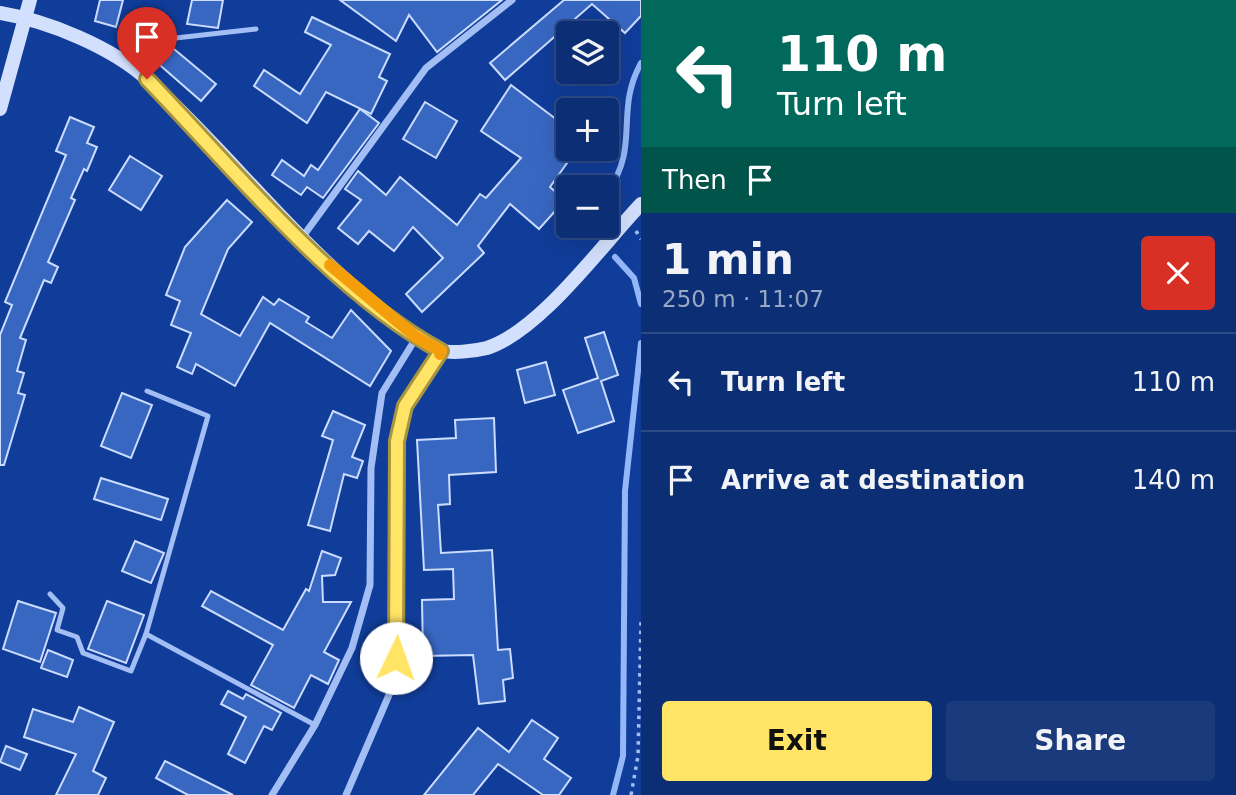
<!DOCTYPE html>
<html lang="en">
<head>
<meta charset="utf-8">
<style>
  body { margin:0; font-family:"DejaVu Sans",sans-serif; background:#1a3a7c; color:#f1f3f6; height:100vh; display:flex; flex-direction:column; font-size:26px; white-space:nowrap }
  * { box-sizing:border-box; margin:0 }
  p { font-size:23px; color:#9aa8c5 }
  .icon { flex:none; width:38px; height:38px; fill:none; stroke:currentColor; stroke-width:2; stroke-linecap:round; stroke-linejoin:round }
  .map { position:relative; flex:1; overflow:hidden }
  .side { display:flex; flex-direction:column; background:#0c2e74; width:595px }
  .side>* { flex:none }
  .banner { background:#00695c; color:#fff; overflow:hidden }
  .tools { position:absolute; left:556px; top:21px; display:grid; gap:14px }
  .tools a { display:grid; place-items:center; width:63px; height:63px; border-radius:7px; background:#0c2e74; box-shadow:0 7px 28px #0002,0 0 0 2px #2c4a86; font-size:35px }
  .pin { position:absolute; display:grid; place-items:center; width:60px; height:60px; color:#fff; margin:-72px -30px; border-radius:50% 50% 50% 0; rotate:-45deg; box-shadow:0 0 7px #0007 }
  .pin .icon { rotate:45deg }
  .me { position:absolute; width:77px; margin:-38px; rotate:3deg; stroke-linejoin:round; filter:drop-shadow(0 0 5px #0008) }
  .turn { display:flex; align-items:center; gap:24px; height:147px; padding:0 21px; font-size:32px }
  .turn .icon { width:91px; height:91px; stroke-width:2.5 }
  .turn b { display:block; font-size:49px; line-height:60px }
  .then { display:flex; align-items:center; height:66px; padding:0 21px; background:#0003; gap:14px; font-size:26px }
  .round { display:grid; place-items:center; flex:none; width:74px; height:74px; border-radius:7px; background:#1a3a7c }
  .overview { display:flex; align-items:center; justify-content:space-between; height:119px; padding:0 21px }
  h1 { font-size:42px; font-weight:700; line-height:52px }
  .primary-button { display:flex; gap:14px; margin-top:auto; padding:14px 21px }
  .primary-button a { flex:1; height:80px; border-radius:7px; background:#ffe466; color:#111; font-size:28px; font-weight:700; line-height:80px; text-align:center }
  .primary-button a+a { background:#1a3a7c; color:#f1f3f6 }
  ul { padding:0; list-style:none }
  li { display:flex; align-items:center; gap:21px; height:98px; padding:0 21px; border-top:2px solid #2c4a86 }
  li div { flex:1 }
  li b { display:block; font-size:26px }
  li em { font-style:normal }
  main { display:flex; flex:1; min-height:0 }
  .map>svg:first-child { display:block }
</style>
</head>
<body>
<main>
<div class="map">
<svg width="641" height="795" viewBox="0 0 641 795">
  <rect width="100%" height="100%" fill="#103d9a"/>
  <g fill="none" stroke-linecap="round" stroke-linejoin="round">
    <g stroke="#94b7f8" stroke-width="6">
      <path d="M607,193c34,-48 7,-81 34,-130"/>
      <polyline points="588,226 589,228"/>
      <polyline points="615,257 634,278 641,304"/>
      <polyline points="613,795 623,756 625,491 641,343"/>
    </g>
  </g>
  <g fill="#3867c2" stroke="#cbdcfe" stroke-width="2">
    <polygon points="100,0 123,0 116,27 95,21"/>
    <polygon points="192,0 223,0 218,28 187,24"/>
    <polygon points="340,0 502,0 437,52 409,15 396,41"/>
    <polygon points="564,0 641,0 641,16 625,33 592,4 505,80 490,63"/>
    <polygon points="312,17 390,54 379,77 387,81 371,114 326,92 307,123 254,86 264,70 300,94 331,45 305,32"/>
    <polygon points="168,44 216,84 201,101 154,60"/>
    <polygon points="511,85 569,129 569,149 577,149 550,187 565,200 539,229 510,204 478,246 484,253 422,312 406,294 443,258 413,227 394,251 369,231 358,244 338,228 361,200 345,189 358,171 386,195 400,177 457,225 480,194 486,198 521,158 481,131"/>
    <polygon points="425,102 457,121 436,158 403,139"/>
    <polygon points="360,109 379,123 323,198 307,187 301,195 272,175 282,160 304,176 311,165 318,170"/>
    <polygon points="70,117 94,127 87,143 97,147 87,171 84,169 71,198 75,200 48,262 58,267 51,283 44,280 20,338 26,340 17,371 24,373 18,393 25,395 4,465 0,465 0,335 12,305 5,302 66,155 56,151"/>
    <polygon points="130,156 162,176 141,210 109,190"/>
    <polygon points="227,200 252,222 228,249 201,314 240,336 263,297 274,305 279,299 309,317 306,322 332,338 351,310 391,351 370,386 270,323 235,386 196,364 192,374 177,367 191,333 171,325 180,301 166,295 185,247"/>
    <polygon points="604,332 618,375 601,381 614,421 578,433 563,390 598,378 585,338"/>
    <polygon points="546,362 555,395 525,403 517,370"/>
    <polygon points="122,393 152,405 131,458 101,446"/>
    <polygon points="333,411 365,425 352,457 363,461 357,478 344,474 330,531 308,525 333,440 322,436"/>
    <polygon points="494,418 496,472 449,475 450,504 438,505 441,553 492,550 498,650 510,649 513,678 503,680 505,701 479,704 473,655 423,656 422,600 454,599 453,569 424,570 417,440 456,438 455,420"/>
    <polygon points="101,478 168,499 161,520 94,499"/>
    <polygon points="135,541 164,553 151,583 122,571"/>
    <polygon points="322,551 341,558 335,575 322,576 323,602 351,602 324,652 339,660 328,684 311,675 294,708 251,685 273,645 202,606 211,591 283,630 306,589 309,591"/>
    <polygon points="18,601 56,613 40,662 3,649"/>
    <polygon points="107,601 144,615 126,663 88,649"/>
    <polygon points="48,650 73,660 67,677 41,668"/>
    <polygon points="228,691 243,699 246,694 281,713 272,730 264,726 245,763 228,754 246,717 221,704"/>
    <polygon points="79,707 114,722 93,771 106,778 98,795 56,795 76,754 24,737 33,709 73,722"/>
    <polygon points="532,720 558,738 544,759 571,778 559,795 543,795 498,764 473,795 424,795 478,728 509,752"/>
    <polygon points="6,746 27,754 20,770 0,762"/>
    <polygon points="165,761 233,795 188,795 156,778"/>
  </g>
  <g fill="none" stroke-linecap="round" stroke-linejoin="round">
    <g stroke="#a2bef5" stroke-width="3.5" stroke-dasharray="3.5 5" stroke-linecap="butt">
      <polyline points="636,231 641,239"/>
      <polyline points="631,795 638,756 641,621"/>
    </g>
    <g stroke="#a2bef5" stroke-width="5">
      <polyline points="129,63 158,40 256,29"/>
      <polyline points="50,594 63,608 57,630 77,637 83,653 131,671 146,634 208,416 147,391"/>
      <polyline points="146,634 315,725"/>
    </g>
    <g stroke="#a2bef5" stroke-width="7">
      <polyline points="301,239 426,68 512,0"/>
      <polyline points="272,795 315,725 352,648 370,585 371,468 382,393 416,338"/>
      <polyline points="346,795 395,681 398,612 397,441 405,406 441,351"/>
    </g>
    <g stroke="#d3e0fd" stroke-width="14">
      <path d="M0,13c48,8 112,34 148,67 82,74 146,162 235,231 17,14 36,32 57,39 11,4 35,1 47,-2 53,-17 115,-103 154,-144"/>
      <polyline points="0,109 30,0"/>
    </g>
  </g>
  <g fill="none" stroke-linecap="round" stroke-linejoin="round">
    <g stroke="#a69442" stroke-width="18">
      <path id="route" d="M147,79c85,88 187,214 294,272l-36,55 -8,35 -1,217"/>
    </g>
    <use href="#route" stroke="#ffe466" stroke-width="12"/>
    <polyline stroke="#f59e0b" stroke-width="12" points="330,265 416,337 441,351 440,354"/>
  </g>
</svg>
<div class="tools">
<a><svg class="icon" aria-label="layers" viewBox="0 0 24 24"><path d="M12 4l9 5-9 5-9-5zM3 14l9 5 9-5"/></svg></a>
<a>+</a>
<a>−</a>
</div>
<div class="pin" style="left:147px;top:79px;background:#d93025"><svg class="icon" aria-label="arrive" viewBox="0 0 24 24"><path d="M6 21V4h12l-3 4 3 4H6"/></svg></div>
<svg class="me" style="left:396px;top:658px" viewBox="-20 -20 40 40"><circle r="19" fill="#fff"/><path d="M0-13L10 11 0 6-10 11z" fill="#ffe466"/></svg>
</div>
<section class="side">
<div class="banner">
<div class="turn"><svg class="icon" aria-label="left" viewBox="0 0 24 24"><path d="M17 20v-9H6M10 6l-5 5 5 5"/></svg><div><b>110 m</b>Turn left</div></div>
<div class="then">Then<svg class="icon" aria-label="arrive" viewBox="0 0 24 24"><path d="M6 21V4h12l-3 4 3 4H6"/></svg></div>
</div>
<div class="overview"><div><h1>1 min</h1><p>250 m · 11:07</p></div><a class="round" style="background:#d93025;color:#fff"><svg class="icon" aria-label="close" viewBox="0 0 24 24"><path d="M6 6l12 12M18 6L6 18"/></svg></a></div>
<ul>
<li><svg class="icon" aria-label="left" viewBox="0 0 24 24"><path d="M17 20v-9H6M10 6l-5 5 5 5"/></svg><div><b>Turn left</b></div><em>110 m</em></li>
<li><svg class="icon" aria-label="arrive" viewBox="0 0 24 24"><path d="M6 21V4h12l-3 4 3 4H6"/></svg><div><b>Arrive at destination</b></div><em>140 m</em></li>
</ul>
<div class="primary-button"><a>Exit</a><a>Share</a></div>
</section>
</main>
</body>
</html>
